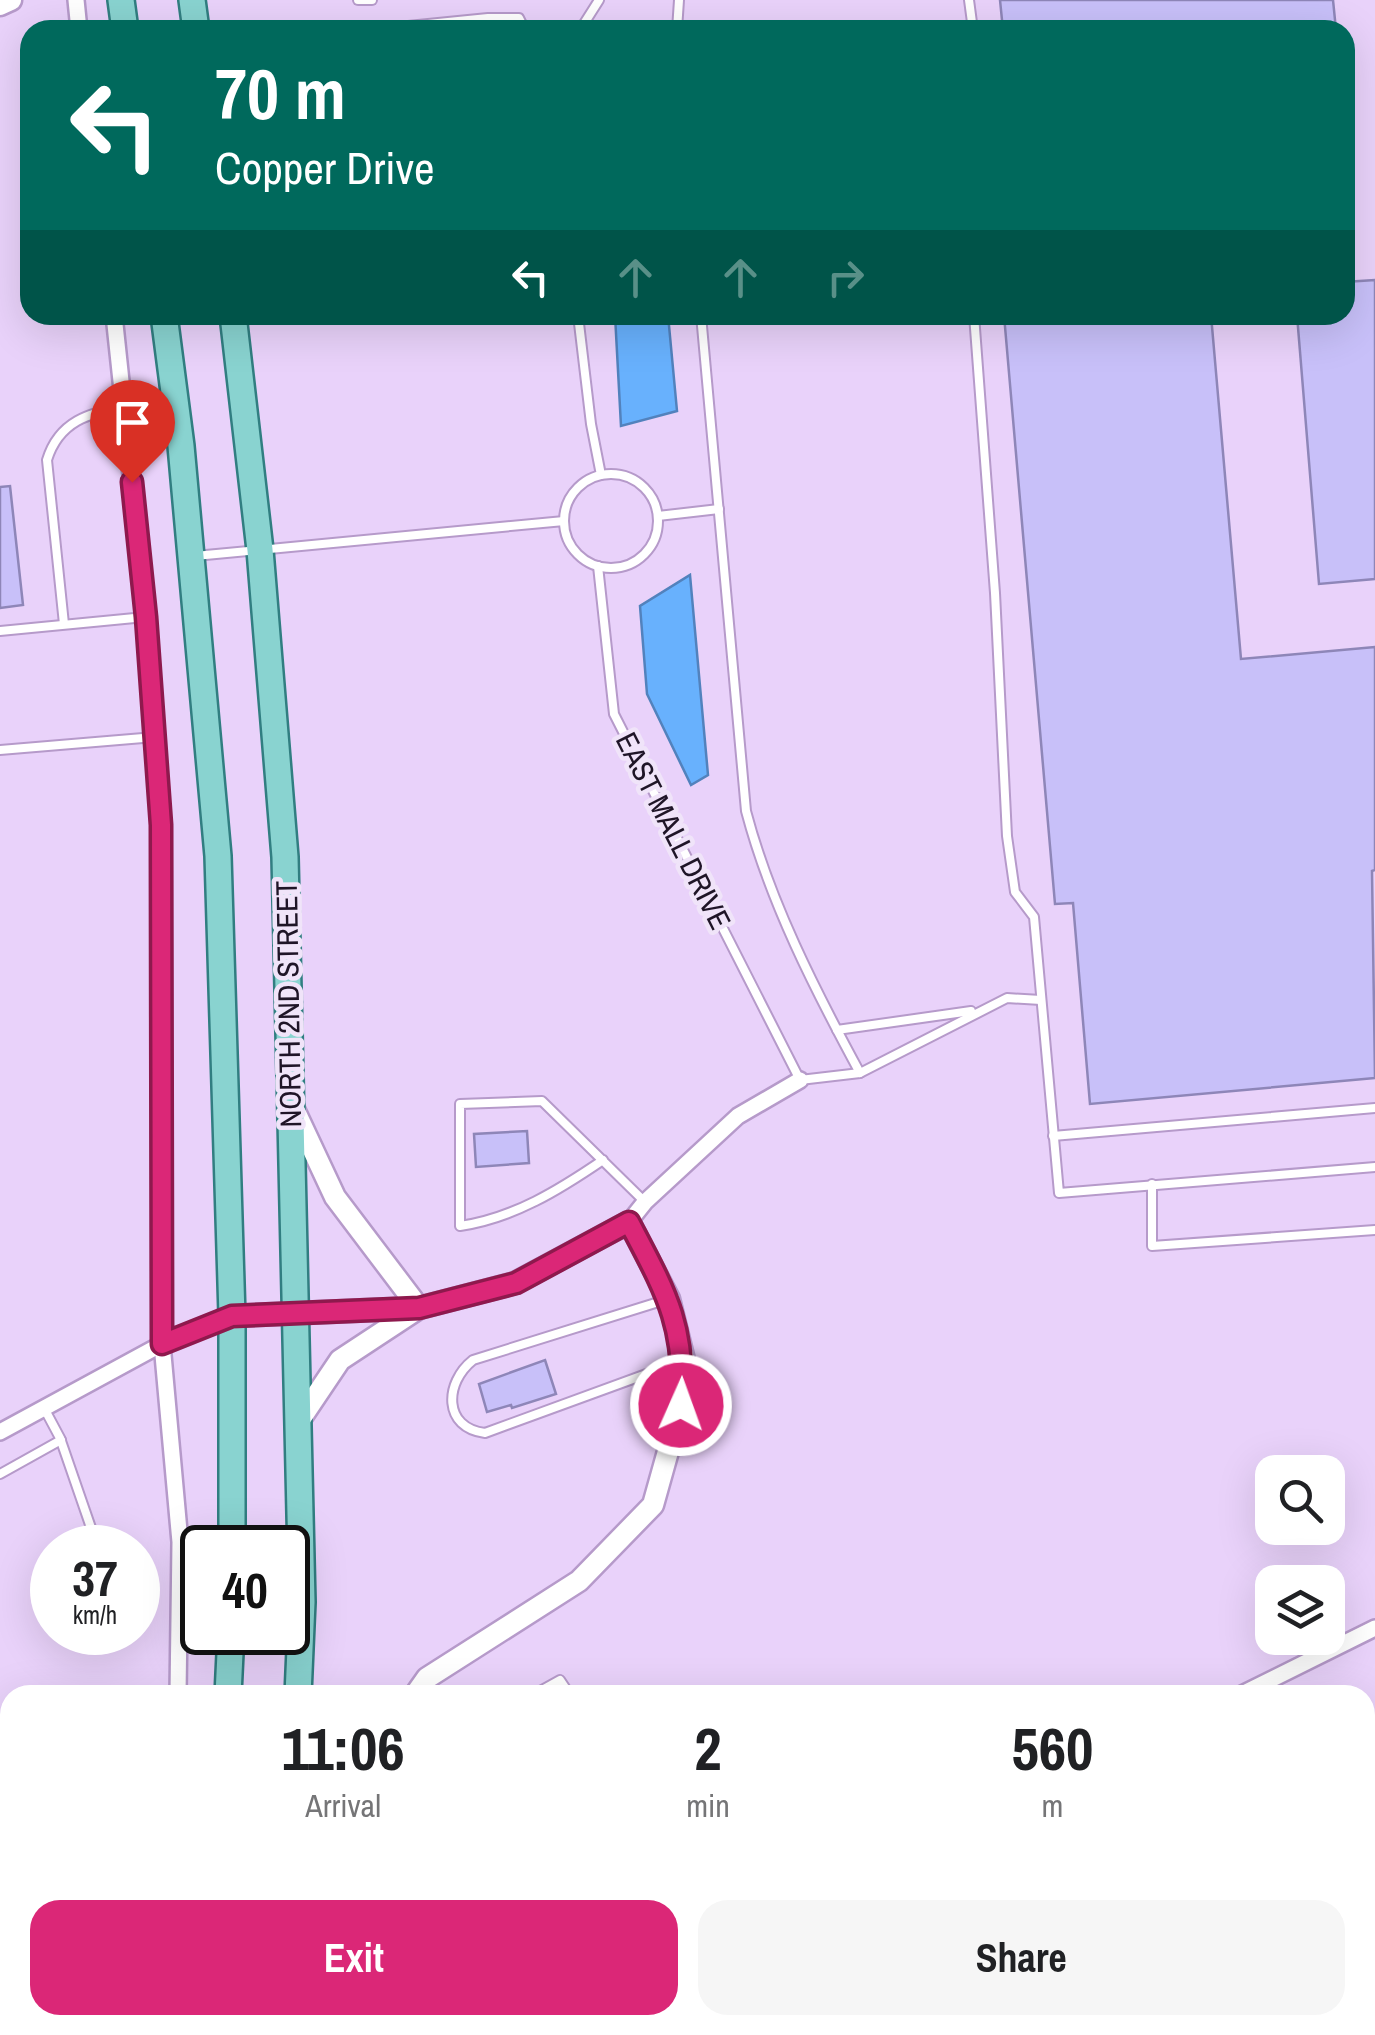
<!DOCTYPE html>
<html lang="en">
<head>
<meta charset="utf-8">
<style>
  body { margin:0; font-family:"Archivo Narrow",sans-serif; background:#f6f6f6; color:#202124; height:100vh; display:flex; flex-direction:column; font-size:38px; white-space:nowrap }
  * { box-sizing:border-box; margin:0 }
  p { font-size:32px; color:#757577 }
  .icon { flex:none; width:55px; height:55px; fill:none; stroke:currentColor; stroke-width:2; stroke-linecap:round; stroke-linejoin:round }
  .map { position:relative; flex:1; overflow:hidden }
  .side { position:absolute; left:0px; top:1685px; width:1375px; height:350px; display:flex; flex-direction:column; background:#fff; border-radius:30px 30px 0 0; box-shadow:0 10px 40px #0002 }
  .side>* { flex:none }
  .banner { position:absolute; left:20px; top:20px; width:1335px; height:305px; border-radius:30px; box-shadow:0 10px 40px #0002; background:#00695c; color:#fff; overflow:hidden }
  .controls { position:absolute; left:1255px; top:1455px; display:grid; gap:20px }
  .controls a { display:grid; place-items:center; width:90px; height:90px; border-radius:20px; background:#fff; box-shadow:0 10px 40px #0002; font-size:50px }
  .speed { position:absolute; left:30px; top:1525px; display:flex; gap:20px; font-size:50px; font-weight:700; text-align:center }
  .speed>* { display:grid; place-content:center; width:130px; height:130px; border-radius:50%; background:#fff; box-shadow:0 10px 40px #0002; line-height:1 }
  .speed small { font-size:25px; font-weight:400 }
  .speed .limit { border:5px solid #111; border-radius:15px; background:#fff; color:#111 }
  .pin { position:absolute; display:grid; place-items:center; width:85px; height:85px; color:#fff; margin:-102px -42px; border-radius:50% 50% 50% 0; rotate:-45deg; box-shadow:0 0 10px #0007 }
  .pin .icon { rotate:45deg }
  .me { position:absolute; width:110px; margin:-55px; rotate:2deg; stroke-linejoin:round; filter:drop-shadow(0 0 8px #0008) }
  .turn { display:flex; align-items:center; gap:35px; height:210px; padding:0 30px; font-size:45px }
  .turn .icon { width:130px; height:130px; stroke-width:2.5 }
  .turn b { display:block; font-size:70px; line-height:85px }
  .lanes { display:flex; align-items:center; height:95px; padding:0 30px; background:#0003; justify-content:center; gap:50px; direction:ltr }
  .lanes .off { opacity:.35 }
  .eta { display:flex; justify-content:space-evenly; align-items:center; height:170px; text-align:center }
  .eta b { font-size:60px; font-weight:800; line-height:70px }
  .action { display:flex; gap:20px; margin-top:auto; padding:20px 30px }
  .action a { flex:1; height:115px; border-radius:30px; background:#db2777; color:#fff; font-size:40px; font-weight:800; line-height:115px; text-align:center }
  .action a+a { background:#f6f6f6; color:#202124 }
  .map>svg:first-child { display:block }
</style>
</head>
<body>
<div class="map">
<svg width="1375" height="2035" viewBox="0 0 1375 2035">
  <rect width="100%" height="100%" fill="#e9d2fa"/>
  <g fill="#68b1fd" stroke="#5282bd" stroke-width="2.5">
    <polygon points="615,315 668,315 677,411 621,426"/>
    <polygon points="690,575 708,775 691,785 647,694 640,606"/>
  </g>
  <g fill="#c8c0f9" stroke="#8e86b8" stroke-width="2.5">
    <polygon points="1000,0 1333,0 1336,30 1003,30"/>
    <polygon points="1375,280 1375,579 1319,584 1297,315 1345,315 1345,282"/>
    <polygon points="1004,315 1211,315 1241,659 1375,647 1375,870 1372,871 1375,1078 1090,1104 1073,903 1055,904"/>
    <polygon points="10,486 23,605 0,608 0,487"/>
    <polygon points="527,1131 529,1163 476,1167 474,1134"/>
    <polygon points="545,1360 556,1394 512,1408 511,1405 487,1412 479,1384"/>
  </g>
  <g fill="none" stroke-linecap="round" stroke-linejoin="round">
    <g stroke="#b69aca" stroke-width="12">
      <g id="service">
        <polyline points="358,0 372,0"/>
        <polyline points="969,0 973,30"/>
        <polyline points="368,30 488,18 519,18 525,30"/>
        <polyline points="580,30 599,0"/>
        <polyline points="677,30 679,0"/>
        <polyline points="578,315 591,424 601,475"/>
        <path d="M701,315l45,496c24,91 69,179 114,262"/>
        <polyline points="974,315 995,593 1007,836 1015,892 1034,917 1059,1193 1375,1167"/>
        <circle cx="611" cy="521" r="47"/>
        <polyline points="658,516 719,509"/>
        <polyline points="195,556 564,521"/>
        <polyline points="598,566 614,714 800,1080 860,1073 1007,998 1041,1000"/>
        <path d="M64,624l-17,-164c12,-39 42,-47 78,-54"/>
        <polyline points="0,631 145,617"/>
        <polyline points="0,750 155,737"/>
        <polyline points="837,1030 971,1011"/>
        <polyline points="1053,1136 1375,1108"/>
        <path d="M603,1160c-44,30 -89,58 -143,66v-122l82,-3 103,101"/>
        <polyline points="1152,1184 1152,1246 1375,1230"/>
        <path d="M665,1300l-192,60c-29,23 -30,68 12,73l197,-72"/>
        <polyline points="44,1408 60,1438 98,1548"/>
        <polyline points="0,1474 61,1440"/>
        <polyline points="533,1695 560,1680 570,1695"/>
      </g>
    </g>
    <g stroke="#b69aca" stroke-width="20">
      <g id="minor">
        <polyline points="76,0 79,30"/>
        <polyline points="114,315 146,617 161,825 162,1344 180,1542 178,1695"/>
        <polyline points="629,1222 645,1202 738,1116 800,1080"/>
        <polyline points="0,1432 162,1344 232,1316"/>
        <polyline points="1240,1695 1375,1628"/>
        <polyline points="0,1874 10,1868"/>
        <polyline points="1365,1987 1375,1987"/>
        <polyline points="980,2025 986,2035"/>
        <polyline points="166,2035 166,2025"/>
      </g>
    </g>
    <g stroke="#b69aca" stroke-width="25">
      <g id="tertiary">
        <polyline points="0,5 11,0"/>
        <polyline points="292,1105 335,1197 419,1308 340,1360 299,1421"/>
        <polyline points="232,1316 419,1308 515,1283 629,1222 669,1299 684,1360 681,1405 653,1505 579,1581 427,1678 415,1695"/>
        <polyline points="345,2035 346,2025"/>
      </g>
    </g>
    <g stroke="#317e81" stroke-width="30">
      <g id="primary">
        <polyline points="121,0 125,30"/>
        <polyline points="192,0 196,30"/>
        <polyline points="164,315 181,446 218,856 232,1316 232,1548"/>
        <polyline points="233,315 260,550 285,857 302,1602 298,1695"/>
        <polyline points="228,1695 231,1632"/>
        <polyline points="211,2035 211,2025"/>
        <polyline points="282,2035 282,2025"/>
      </g>
    </g>
    <use href="#service" stroke="#fff" stroke-width="8"/>
    <use href="#minor" stroke="#fff" stroke-width="15"/>
    <use href="#tertiary" stroke="#fff" stroke-width="20"/>
    <use href="#primary" stroke="#89d3d0" stroke-width="25"/>
  </g>
  <g fill="none" stroke-linecap="round" stroke-linejoin="round">
    <g stroke="#8e194d" stroke-width="25">
      <path id="route" d="M132,482l14,135 15,208 1,519 70,-28 187,-8 97,-25 113,-61c36,69 57,103 52,183"/>
    </g>
    <use href="#route" stroke="#db2777" stroke-width="18"/>
  </g>
  <g text-anchor="middle" stroke-width="9" stroke-linejoin="round" paint-order="stroke">
    <g font-size="30" fill="#1f1527" stroke="#f0e4f9">
      <text transform="translate(673 831) rotate(63)" y="10">EAST MALL DRIVE</text>
      <text transform="translate(289 1004) rotate(-91)" y="10">NORTH 2ND STREET</text>
    </g>
  </g>
</svg>
<div class="controls">
<a><svg class="icon" aria-label="search" viewBox="0 0 24 24"><circle cx="10" cy="10" r="6"/><path d="M15 15l6 6"/></svg></a>
<a><svg class="icon" aria-label="layers" viewBox="0 0 24 24"><path d="M12 4l9 5-9 5-9-5zM3 14l9 5 9-5"/></svg></a>
</div>
<div class="speed"><div>37<small>km/h</small></div><div class="limit">40</div></div>
<div class="pin" style="left:132px;top:482px;background:#d93025"><svg class="icon" aria-label="arrive" viewBox="0 0 24 24"><path d="M6 21V4h12l-3 4 3 4H6"/></svg></div>
<svg class="me" style="left:681px;top:1405px" viewBox="-20 -20 40 40"><circle r="17" fill="#db2777" stroke="#fff" stroke-width="3"/><path d="M0-11L8 9 0 5-8 9z" fill="#fff"/></svg>
<div class="banner">
<div class="turn"><svg class="icon" aria-label="left" viewBox="0 0 24 24"><path d="M17 20v-9H6M10 6l-5 5 5 5"/></svg><div><b>70 m</b>Copper Drive</div></div>
<div class="lanes"><svg class="icon" aria-label="left" viewBox="0 0 24 24"><path d="M17 20v-9H6M10 6l-5 5 5 5"/></svg><svg class="icon off" aria-label="ahead" viewBox="0 0 24 24"><path d="M12 20V5M6 11l6-6 6 6"/></svg><svg class="icon off" aria-label="ahead" viewBox="0 0 24 24"><path d="M12 20V5M6 11l6-6 6 6"/></svg><svg class="icon off" aria-label="right" viewBox="0 0 24 24"><path d="M7 20v-9h11M14 6l5 5-5 5"/></svg></div>
</div>
<section class="side">
<div class="eta">
<div><b>11:06</b><p>Arrival</p></div>
<div><b>2</b><p>min</p></div>
<div><b>560</b><p>m</p></div>
</div>
<div class="action"><a>Exit</a><a>Share</a></div>
</section>
</div>
</body>
</html>
